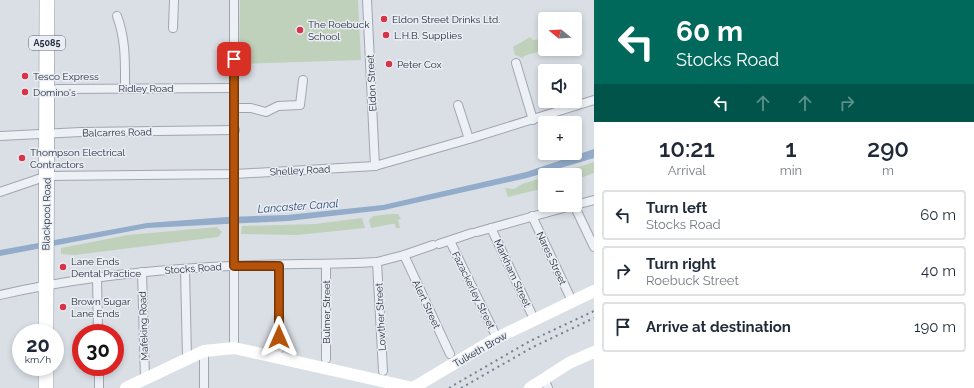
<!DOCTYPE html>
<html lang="en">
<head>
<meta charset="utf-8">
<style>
  body { margin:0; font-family:Raleway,sans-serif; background:#f6f6f7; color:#1f2937; height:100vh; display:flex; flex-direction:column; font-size:15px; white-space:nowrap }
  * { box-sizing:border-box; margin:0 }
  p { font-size:13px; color:#747a83 }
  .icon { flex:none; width:22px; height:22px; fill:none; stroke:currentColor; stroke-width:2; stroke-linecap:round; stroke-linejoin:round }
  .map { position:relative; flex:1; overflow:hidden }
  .side { display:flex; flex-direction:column; background:#fff; width:380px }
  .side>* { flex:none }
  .top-card { background:#00695c; color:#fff; overflow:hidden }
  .needle { width:26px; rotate:288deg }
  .fabs { position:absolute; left:538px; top:12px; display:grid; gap:8px }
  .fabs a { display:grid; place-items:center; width:44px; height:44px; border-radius:4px; background:#fff; box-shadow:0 2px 6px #0003; font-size:20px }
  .speed { position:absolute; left:12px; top:324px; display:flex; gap:8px; font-size:20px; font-weight:700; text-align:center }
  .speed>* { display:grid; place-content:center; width:52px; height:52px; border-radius:50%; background:#fff; box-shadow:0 2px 6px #0003; line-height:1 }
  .speed small { font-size:10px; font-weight:400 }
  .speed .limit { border:6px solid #d22; background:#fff; color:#111 }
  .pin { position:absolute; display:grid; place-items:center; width:34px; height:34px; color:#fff; margin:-17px; border-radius:8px; box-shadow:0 2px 6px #0006 }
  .me { position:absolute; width:44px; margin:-22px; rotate:0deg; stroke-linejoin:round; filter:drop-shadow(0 0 3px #0008) }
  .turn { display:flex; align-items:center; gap:14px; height:84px; padding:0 16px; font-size:18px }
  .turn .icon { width:52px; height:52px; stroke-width:2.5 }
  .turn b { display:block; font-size:28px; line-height:34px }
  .lanes { display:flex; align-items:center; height:38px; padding:0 16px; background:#0003; justify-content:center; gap:20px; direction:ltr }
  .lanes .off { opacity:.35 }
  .eta { display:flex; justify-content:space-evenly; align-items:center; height:68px; text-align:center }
  .eta b { font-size:24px; font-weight:600; line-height:28px }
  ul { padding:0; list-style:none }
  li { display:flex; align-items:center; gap:12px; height:50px; margin:0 8px 6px; padding:0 8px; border:2px solid #e0e1e3; border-radius:4px }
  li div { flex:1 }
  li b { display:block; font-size:15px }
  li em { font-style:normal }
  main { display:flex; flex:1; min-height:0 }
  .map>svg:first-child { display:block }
</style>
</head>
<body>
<main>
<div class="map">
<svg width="594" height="388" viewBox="0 0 594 388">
  <rect width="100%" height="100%" fill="#dadfe6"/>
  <g fill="#c0d1bb">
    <polygon points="240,0 358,0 361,60 239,64"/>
    <polygon points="530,37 533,40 545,39 545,49 548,49 524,56 523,58 515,55 513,47"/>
    <polygon points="594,162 594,173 575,180 575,175 552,175"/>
    <polygon points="545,177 545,188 508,197 505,188 514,189 522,184"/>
    <polygon points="392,214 398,214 401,219 398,220 400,228 396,228 395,224 392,224 371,228 369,220 373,216"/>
    <polygon points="362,218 365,228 297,235 241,234 242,226 315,224"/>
    <polygon points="217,227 222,232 218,237 75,255 61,254 61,248 128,235"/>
  </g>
  <polygon fill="#92acca" points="594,149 594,158 527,178 384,210 288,221 147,228 0,256 0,250 147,223 227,217 287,215 383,205 526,172"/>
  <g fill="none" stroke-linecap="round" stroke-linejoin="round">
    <g stroke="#a0a6b0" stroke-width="10">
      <g id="street">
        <polyline points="367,0 375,166"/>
        <path d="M117,16c9,24 8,47 8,72"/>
        <polyline points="173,28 174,0"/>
        <polyline points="516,63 533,120"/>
        <polyline points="57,89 234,88"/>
        <polyline points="458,105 469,139"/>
        <polyline points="234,108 251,108 266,112 278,106 300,105 303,80"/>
        <polyline points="0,136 81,132 235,130"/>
        <polyline points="0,192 47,176 235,174 375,166 469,139 594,100"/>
        <polyline points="575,205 594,200"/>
        <polyline points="532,216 572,301"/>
        <polyline points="491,228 534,319"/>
        <polyline points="477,232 574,205 594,247"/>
        <polyline points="450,241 497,338"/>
        <polyline points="439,244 472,233"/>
        <polyline points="404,255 450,354"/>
        <polyline points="377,262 383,371"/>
        <polyline points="326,264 326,359"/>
        <polyline points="279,266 279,349"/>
        <polyline points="185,269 187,358"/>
        <polyline points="142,272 145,379"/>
        <polyline points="97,278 98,333"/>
        <path d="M0,295c69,-16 140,-24 210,-28 56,-4 111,-2 167,-5l27,-7 29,-10"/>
        <polyline points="234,348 234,0"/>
        <polyline points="204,351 204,388"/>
        <polyline points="99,367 99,388"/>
        <polyline points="544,378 548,388"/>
      </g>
    </g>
    <g stroke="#818c9e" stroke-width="16">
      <g id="highway">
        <polyline points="46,333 47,0"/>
        <polyline points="46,388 46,367"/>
      </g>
    </g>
    <use href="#street" stroke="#edf0f5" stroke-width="8"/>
    <g stroke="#fff" stroke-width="12">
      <polyline points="126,388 204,351 234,348 413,388"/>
      <polyline points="413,388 497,338 594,291"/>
      <polyline points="530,388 569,363 594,352"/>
    </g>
    <use href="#highway" stroke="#fff" stroke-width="15"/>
    <g stroke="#737e91" stroke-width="2" stroke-dasharray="2 4" stroke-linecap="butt">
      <polyline points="449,388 530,341 594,311"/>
      <polyline points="461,388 533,347 594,318"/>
    </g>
  </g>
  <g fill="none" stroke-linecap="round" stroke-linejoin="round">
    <g stroke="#753606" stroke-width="10">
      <polyline id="route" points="234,59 234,266 279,266 279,337"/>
    </g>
    <use href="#route" stroke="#b45309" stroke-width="7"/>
  </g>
  <g fill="#d83349" stroke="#eaeef4" stroke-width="1.5">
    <circle cx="384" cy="19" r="4"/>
    <circle cx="300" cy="30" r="4"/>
    <circle cx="386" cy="35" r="4"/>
    <circle cx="389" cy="64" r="4"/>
    <circle cx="25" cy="76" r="4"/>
    <circle cx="25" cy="92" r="4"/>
    <circle cx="22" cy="158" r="4"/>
    <circle cx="63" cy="267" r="4"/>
    <circle cx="63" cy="307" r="4"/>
  </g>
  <g text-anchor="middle" stroke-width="3" stroke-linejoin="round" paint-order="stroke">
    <rect fill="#eaeef4" stroke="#5f6774" stroke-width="1" x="29" y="36" width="36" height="14" rx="3"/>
    <g font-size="9" font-weight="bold" fill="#242d3d">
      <text x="47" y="46">A5085</text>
    </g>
    <g font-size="10" fill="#242d3d" stroke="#eaeef4" text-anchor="start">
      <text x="392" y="23">Eldon Street Drinks Ltd.</text>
      <text x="308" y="28">The Roebuck<tspan x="308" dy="12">School</tspan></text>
      <text x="394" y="39">L.H.B. Supplies</text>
      <text x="397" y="68">Peter Cox</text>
      <text x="33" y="80">Tesco Express</text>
      <text x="33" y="96">Domino's</text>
      <text x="30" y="156">Thompson Electrical<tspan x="30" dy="12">Contractors</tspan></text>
      <text x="71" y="265">Lane Ends<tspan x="71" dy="12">Dental Practice</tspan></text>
      <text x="71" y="305">Brown Sugar<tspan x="71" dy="12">Lane Ends</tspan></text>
    </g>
    <g font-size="10" fill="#242d3d" stroke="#eaeef4">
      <text transform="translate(371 83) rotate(-93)" y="4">Eldon Street</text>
      <text x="146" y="92">Ridley Road</text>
      <text transform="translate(117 132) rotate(-1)" y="4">Balcarres Road</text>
      <text transform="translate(300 170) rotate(-3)" y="4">Shelley Road</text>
      <text transform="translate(46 214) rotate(-89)" y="4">Blackpool Road</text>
      <text transform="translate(552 258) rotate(65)" y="4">Nares Street</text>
      <text transform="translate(193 268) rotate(-4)" y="4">Stocks Road</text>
      <text transform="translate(513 273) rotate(65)" y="4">Markham Street</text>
      <text transform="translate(474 290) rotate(64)" y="4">Fazackerley Street</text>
      <text transform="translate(427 304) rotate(65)" y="4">Alert Street</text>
      <text transform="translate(326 312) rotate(-90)" y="4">Bulmer Street</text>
      <text transform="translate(380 317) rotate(-93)" y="4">Lowther Street</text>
      <text transform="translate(143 326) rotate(-92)" y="4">Mafeking Road</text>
      <text transform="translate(480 349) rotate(-30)" y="4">Tulketh Brow</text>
    </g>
    <g font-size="11" font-style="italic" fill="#2b4a74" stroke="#eaeef4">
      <text transform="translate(298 206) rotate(-4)" y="4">Lancaster Canal</text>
    </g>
  </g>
</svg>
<div class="fabs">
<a><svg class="needle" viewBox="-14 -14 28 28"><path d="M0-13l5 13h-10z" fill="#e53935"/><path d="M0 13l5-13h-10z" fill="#747a83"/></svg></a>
<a><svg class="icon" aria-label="sound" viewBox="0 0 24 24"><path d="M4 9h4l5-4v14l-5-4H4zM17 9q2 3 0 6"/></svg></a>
<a>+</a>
<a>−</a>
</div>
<div class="speed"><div>20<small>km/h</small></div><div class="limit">30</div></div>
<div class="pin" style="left:234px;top:59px;background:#d93025"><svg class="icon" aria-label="arrive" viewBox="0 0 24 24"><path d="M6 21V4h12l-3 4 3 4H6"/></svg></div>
<svg class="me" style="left:279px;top:337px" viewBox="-20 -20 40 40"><path d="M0-17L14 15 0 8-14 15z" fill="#b45309" stroke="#fff" stroke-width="4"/></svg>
</div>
<section class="side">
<div class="top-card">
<div class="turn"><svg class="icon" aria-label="left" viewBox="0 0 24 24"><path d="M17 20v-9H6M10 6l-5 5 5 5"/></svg><div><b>60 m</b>Stocks Road</div></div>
<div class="lanes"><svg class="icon" aria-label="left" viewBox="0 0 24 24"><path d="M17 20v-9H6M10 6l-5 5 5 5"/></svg><svg class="icon off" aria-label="ahead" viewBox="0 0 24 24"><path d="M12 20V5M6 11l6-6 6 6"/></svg><svg class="icon off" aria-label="ahead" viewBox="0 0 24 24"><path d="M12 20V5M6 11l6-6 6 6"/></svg><svg class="icon off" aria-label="right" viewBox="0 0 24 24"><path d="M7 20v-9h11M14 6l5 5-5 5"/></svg></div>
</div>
<div class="eta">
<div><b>10:21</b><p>Arrival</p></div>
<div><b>1</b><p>min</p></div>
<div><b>290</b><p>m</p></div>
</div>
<ul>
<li><svg class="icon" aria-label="left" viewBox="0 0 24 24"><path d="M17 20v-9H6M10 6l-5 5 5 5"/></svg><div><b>Turn left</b><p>Stocks Road</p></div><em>60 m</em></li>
<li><svg class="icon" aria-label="right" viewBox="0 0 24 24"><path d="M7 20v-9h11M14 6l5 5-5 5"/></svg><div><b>Turn right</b><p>Roebuck Street</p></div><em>40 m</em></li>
<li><svg class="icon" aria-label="arrive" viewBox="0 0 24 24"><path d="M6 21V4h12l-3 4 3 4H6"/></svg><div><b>Arrive at destination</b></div><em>190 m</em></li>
</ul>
</section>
</main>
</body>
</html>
